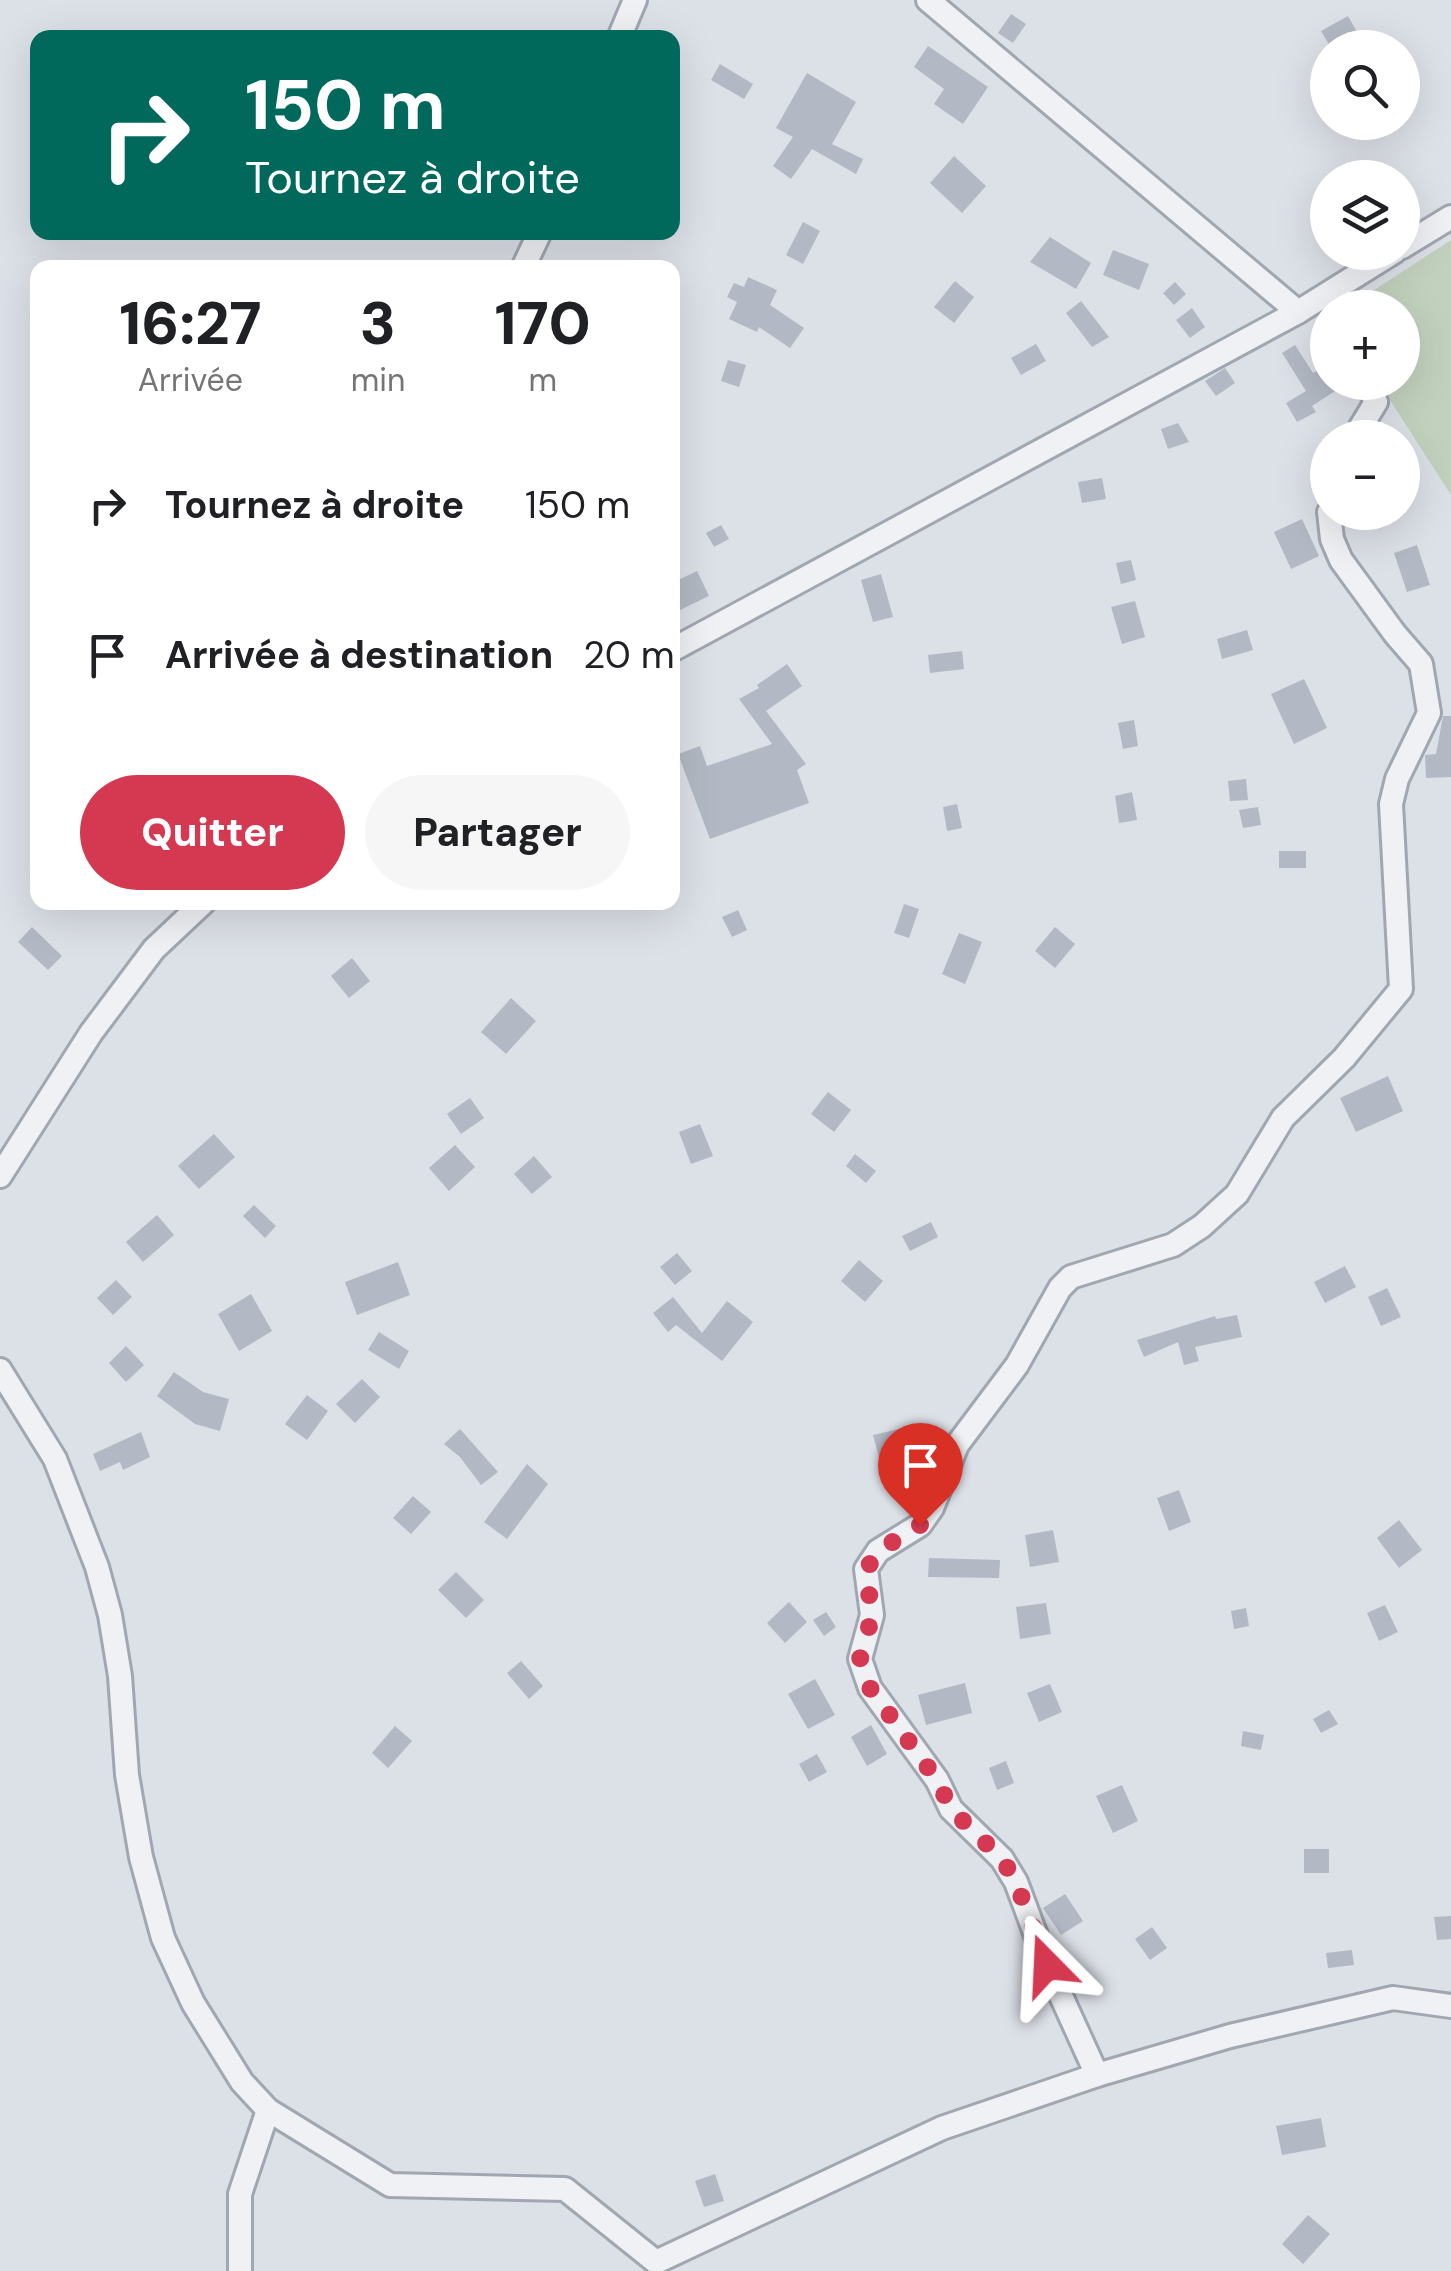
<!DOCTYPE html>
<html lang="fr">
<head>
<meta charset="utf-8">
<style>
  body { margin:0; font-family:"DM Sans",sans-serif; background:#f6f6f6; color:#202124; height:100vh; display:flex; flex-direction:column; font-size:38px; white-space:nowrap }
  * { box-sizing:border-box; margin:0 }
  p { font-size:32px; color:#757577 }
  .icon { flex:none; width:55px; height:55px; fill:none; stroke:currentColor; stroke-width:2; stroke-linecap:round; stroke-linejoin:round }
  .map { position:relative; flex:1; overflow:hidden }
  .sheet { position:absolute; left:30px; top:260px; width:650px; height:650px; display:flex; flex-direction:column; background:#fff; border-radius:20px; box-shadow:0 10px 40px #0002 }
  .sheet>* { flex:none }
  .hud { position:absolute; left:30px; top:30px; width:650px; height:210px; border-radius:20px; box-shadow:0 10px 40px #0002; background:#00695c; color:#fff; overflow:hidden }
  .controls { position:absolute; left:1310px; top:30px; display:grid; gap:20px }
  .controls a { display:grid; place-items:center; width:110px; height:110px; border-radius:50%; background:#fff; box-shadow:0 10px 40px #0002; font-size:50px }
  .pin { position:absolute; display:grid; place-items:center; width:85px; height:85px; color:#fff; margin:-102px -42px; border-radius:50% 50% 50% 0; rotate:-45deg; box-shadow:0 0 10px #0007 }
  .pin .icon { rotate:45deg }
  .me { position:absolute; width:110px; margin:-55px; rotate:339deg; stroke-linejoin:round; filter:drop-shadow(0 0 8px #0008) }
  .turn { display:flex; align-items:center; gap:35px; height:210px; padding:0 50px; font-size:45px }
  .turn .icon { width:130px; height:130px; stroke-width:2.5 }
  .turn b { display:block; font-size:70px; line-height:85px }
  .eta { display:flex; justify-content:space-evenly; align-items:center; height:170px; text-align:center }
  .eta b { font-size:60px; font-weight:800; line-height:70px }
  .primary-button { display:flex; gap:20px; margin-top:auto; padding:20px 50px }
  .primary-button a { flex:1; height:115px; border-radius:60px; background:#d43951; color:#fff; font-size:40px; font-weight:800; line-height:115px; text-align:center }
  .primary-button a+a { background:#f6f6f6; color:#202124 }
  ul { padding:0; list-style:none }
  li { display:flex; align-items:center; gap:30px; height:150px; padding:0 50px }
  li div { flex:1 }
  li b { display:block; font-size:38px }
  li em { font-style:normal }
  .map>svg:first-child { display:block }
</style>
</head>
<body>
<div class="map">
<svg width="1451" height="2271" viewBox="0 0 1451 2271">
  <rect width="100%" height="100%" fill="#dce0e7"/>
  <polygon fill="#c2d1bd" points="1451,240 1451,495 1379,383 1402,382 1402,308 1362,307 1362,298"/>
  <g fill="#b3b9c4">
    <polygon points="1011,14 1026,24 1013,43 998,33"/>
    <polygon points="1348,16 1366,48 1331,48 1321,31"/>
    <polygon points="928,46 988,87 963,124 934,104 944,89 914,67"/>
    <polygon points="720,64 753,84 744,99 711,80"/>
    <polygon points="807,73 856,102 832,144 863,159 856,174 812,149 791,179 773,166 793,137 776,128"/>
    <polygon points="954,156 986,186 962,213 930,183"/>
    <polygon points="803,222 820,231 803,264 786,255"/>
    <polygon points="1050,237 1091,263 1076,289 1030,262"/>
    <polygon points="1113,250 1149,264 1139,290 1103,275"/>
    <polygon points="748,277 777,290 770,305 804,328 790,348 759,327 757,332 729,319 737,302 727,297 734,283 744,287"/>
    <polygon points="955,281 974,297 954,323 934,307"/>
    <polygon points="1175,282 1186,294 1174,305 1163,293"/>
    <polygon points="1081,301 1109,337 1092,347 1066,313"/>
    <polygon points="1192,308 1205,327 1190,338 1176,320"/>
    <polygon points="1036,344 1046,361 1021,375 1011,358"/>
    <polygon points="1295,345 1313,373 1328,364 1328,382 1349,382 1312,406 1316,412 1297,422 1286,403 1306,391 1282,353"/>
    <polygon points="728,360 746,365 739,387 721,381"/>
    <polygon points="1225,368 1235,383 1216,396 1205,381"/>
    <polygon points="1178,423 1189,442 1168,449 1161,429"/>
    <polygon points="1102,478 1106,499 1082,503 1078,482"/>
    <polygon points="1302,519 1319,556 1291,569 1274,532"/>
    <polygon points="721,525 729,539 714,547 706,533"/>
    <polygon points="1417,545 1430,585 1407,592 1394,553"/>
    <polygon points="1131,560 1136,580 1121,584 1116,563"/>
    <polygon points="697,571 709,596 672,614 672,583"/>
    <polygon points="881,574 893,617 873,622 861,580"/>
    <polygon points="1135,601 1145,637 1122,644 1111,607"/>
    <polygon points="1247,630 1253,650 1222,659 1217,639"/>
    <polygon points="962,651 964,669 930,673 928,655"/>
    <polygon points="787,664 802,686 766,711 806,764 797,770 809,803 710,839 678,754 700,746 707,766 772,744 739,699 759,688 757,685"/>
    <polygon points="1304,679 1327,728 1294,744 1271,694"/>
    <polygon points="1443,716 1451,716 1451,777 1426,778 1425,755 1436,754"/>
    <polygon points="1134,720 1138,746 1123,749 1118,723"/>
    <polygon points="1246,779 1248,800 1230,801 1228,781"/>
    <polygon points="1132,792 1137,820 1119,823 1115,796"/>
    <polygon points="957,804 962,828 947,831 943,807"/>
    <polygon points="1258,807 1261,825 1243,828 1239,810"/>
    <rect x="1279" y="851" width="27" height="17"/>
    <polygon points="904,904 919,909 909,938 894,933"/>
    <polygon points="738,910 747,930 732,937 722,917"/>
    <polygon points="32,927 62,956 48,970 18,942"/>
    <polygon points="1055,927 1075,944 1055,968 1035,951"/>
    <polygon points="959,933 982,942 965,984 942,974"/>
    <polygon points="352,958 370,981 349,998 331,976"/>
    <polygon points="511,998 536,1021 506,1054 481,1032"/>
    <polygon points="1388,1076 1403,1111 1356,1132 1340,1098"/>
    <polygon points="828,1092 851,1110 834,1132 811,1114"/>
    <polygon points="470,1098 484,1118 461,1134 447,1114"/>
    <polygon points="700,1124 713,1156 691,1164 679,1132"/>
    <polygon points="214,1134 235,1157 199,1189 178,1166"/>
    <polygon points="455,1145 475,1167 449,1191 429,1168"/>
    <polygon points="855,1154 876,1171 866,1183 846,1166"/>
    <polygon points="534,1156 552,1177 532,1194 514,1174"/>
    <polygon points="254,1205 276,1226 265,1238 243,1216"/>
    <polygon points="157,1215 174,1235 143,1262 126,1242"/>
    <polygon points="931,1222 938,1237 910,1251 902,1236"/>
    <polygon points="677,1253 692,1271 675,1285 660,1267"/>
    <polygon points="859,1260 883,1281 865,1302 841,1281"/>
    <polygon points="398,1262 410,1295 357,1315 345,1282"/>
    <polygon points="1345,1266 1356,1287 1325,1303 1314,1282"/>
    <polygon points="116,1280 132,1297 113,1315 97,1298"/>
    <polygon points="1387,1288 1401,1317 1381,1326 1368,1297"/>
    <polygon points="251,1294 272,1331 239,1351 218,1314"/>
    <polygon points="673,1297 702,1333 727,1301 753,1322 722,1361 676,1325 668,1332 653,1313"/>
    <polygon points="1237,1315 1242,1337 1195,1347 1199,1361 1184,1365 1178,1342 1144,1357 1137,1340 1215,1316 1216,1319"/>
    <polygon points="379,1332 409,1351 399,1369 368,1350"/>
    <polygon points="126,1346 144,1365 126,1382 109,1363"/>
    <polygon points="174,1372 203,1392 229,1399 220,1431 195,1424 157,1396"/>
    <polygon points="362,1379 380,1397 355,1423 336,1404"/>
    <polygon points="307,1395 328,1411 307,1440 285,1424"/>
    <polygon points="912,1426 918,1452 880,1461 873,1435"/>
    <polygon points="460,1429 498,1472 481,1485 460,1457 444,1444"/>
    <polygon points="141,1432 150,1457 123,1470 120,1462 100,1471 93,1454"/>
    <polygon points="527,1464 548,1484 507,1539 484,1522"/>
    <polygon points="1179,1490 1191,1522 1169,1531 1157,1498"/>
    <polygon points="413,1496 431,1512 411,1534 393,1518"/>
    <polygon points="1399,1520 1422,1550 1399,1568 1377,1538"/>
    <polygon points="1053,1530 1059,1562 1030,1567 1025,1535"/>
    <polygon points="929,1558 1000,1560 999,1578 928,1577"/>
    <polygon points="456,1572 484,1600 466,1618 438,1590"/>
    <polygon points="789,1602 807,1622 785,1643 767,1623"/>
    <polygon points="1046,1603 1051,1634 1020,1639 1016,1607"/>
    <polygon points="1385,1605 1398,1632 1379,1641 1367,1613"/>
    <polygon points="1246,1608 1249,1626 1234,1629 1231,1611"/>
    <polygon points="826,1612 836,1627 824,1636 813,1620"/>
    <polygon points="521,1661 543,1686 529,1699 507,1673"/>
    <polygon points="815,1679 835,1715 808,1729 788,1694"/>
    <polygon points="965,1683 972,1713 926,1725 918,1695"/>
    <polygon points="1050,1684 1062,1712 1039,1722 1027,1693"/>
    <polygon points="1329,1710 1338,1724 1321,1733 1313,1719"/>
    <polygon points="871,1725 887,1754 867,1766 851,1737"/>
    <polygon points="395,1726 412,1741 388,1768 372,1753"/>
    <polygon points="1243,1731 1264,1735 1261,1750 1241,1746"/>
    <polygon points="817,1754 827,1772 809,1782 799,1764"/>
    <polygon points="1006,1761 1014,1783 997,1790 989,1768"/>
    <polygon points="1122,1785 1138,1821 1113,1833 1096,1796"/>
    <rect x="1304" y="1849" width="25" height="24"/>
    <polygon points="1065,1894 1083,1921 1061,1935 1043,1908"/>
    <polygon points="1451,1916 1451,1939 1437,1940 1434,1917"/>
    <polygon points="1152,1927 1167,1948 1150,1960 1135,1939"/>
    <polygon points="1352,1950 1354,1965 1328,1968 1326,1953"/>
    <polygon points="1321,2118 1326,2147 1282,2155 1276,2126"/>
    <polygon points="715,2174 724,2201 704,2207 695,2181"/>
    <polygon points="1308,2215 1330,2234 1303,2264 1282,2244"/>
  </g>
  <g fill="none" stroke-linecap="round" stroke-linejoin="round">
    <g stroke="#a1a7b1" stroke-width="28">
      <g id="street">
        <polyline points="928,0 1298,312 1394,252"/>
        <polyline points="619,38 635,0"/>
        <polyline points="1402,247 1451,217"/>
        <polyline points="523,268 540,232"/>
        <polyline points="1354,438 1376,402 1366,382"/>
        <polyline points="672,650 1298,312"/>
        <polyline points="0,1176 91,1033 154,949 204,902"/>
        <polyline points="0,1370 55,1459 97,1567 110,1615 120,1676 127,1775 141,1857 163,1938 193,2003 242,2082 268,2110 390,2185 565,2189 656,2262 942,2128 1097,2075 1230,2036 1393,1998 1451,2006"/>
        <polyline points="1097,2075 1047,1965 1016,1882 1002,1859 951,1809 937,1780 870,1688 860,1659 872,1615 866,1569 878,1551 920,1525 932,1508 957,1445 1017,1365 1060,1288 1071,1277 1173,1245 1202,1226 1237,1194 1283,1118 1344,1058 1401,989 1391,804 1397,779 1429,713 1421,664 1395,634 1341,560 1332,539 1329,512"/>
        <polyline points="240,2271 240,2194 268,2110"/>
      </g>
    </g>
    <use href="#street" stroke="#eff1f5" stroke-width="22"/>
  </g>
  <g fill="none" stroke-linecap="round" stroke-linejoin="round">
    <polyline stroke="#d43951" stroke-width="18" stroke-dasharray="0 32.4" points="920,1525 878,1551 866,1570 872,1616 860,1659 870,1688 937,1780 951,1809 1002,1859 1016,1882 1047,1965"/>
  </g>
</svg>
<div class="controls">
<a><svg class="icon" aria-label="search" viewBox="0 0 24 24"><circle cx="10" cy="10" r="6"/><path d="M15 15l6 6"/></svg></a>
<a><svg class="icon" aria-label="layers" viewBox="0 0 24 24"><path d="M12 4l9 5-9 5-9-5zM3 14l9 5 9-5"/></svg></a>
<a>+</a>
<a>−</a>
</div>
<div class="pin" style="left:920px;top:1525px;background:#d93025"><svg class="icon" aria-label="arrive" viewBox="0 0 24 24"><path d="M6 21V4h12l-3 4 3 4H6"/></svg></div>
<svg class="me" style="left:1047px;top:1965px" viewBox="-20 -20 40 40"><path d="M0-17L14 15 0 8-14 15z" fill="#d43951" stroke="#fff" stroke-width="4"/></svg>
<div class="hud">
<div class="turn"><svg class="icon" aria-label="right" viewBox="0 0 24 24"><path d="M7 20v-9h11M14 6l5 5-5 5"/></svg><div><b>150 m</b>Tournez à droite</div></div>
</div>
<section class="sheet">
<div class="eta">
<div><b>16:27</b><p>Arrivée</p></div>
<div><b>3</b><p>min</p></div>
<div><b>170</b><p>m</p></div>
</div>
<ul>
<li><svg class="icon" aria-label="right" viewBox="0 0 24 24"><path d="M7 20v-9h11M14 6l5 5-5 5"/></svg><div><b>Tournez à droite</b></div><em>150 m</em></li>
<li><svg class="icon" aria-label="arrive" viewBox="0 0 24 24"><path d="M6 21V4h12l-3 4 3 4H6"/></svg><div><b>Arrivée à destination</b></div><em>20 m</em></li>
</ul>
<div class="primary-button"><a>Quitter</a><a>Partager</a></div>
</section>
</div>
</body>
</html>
